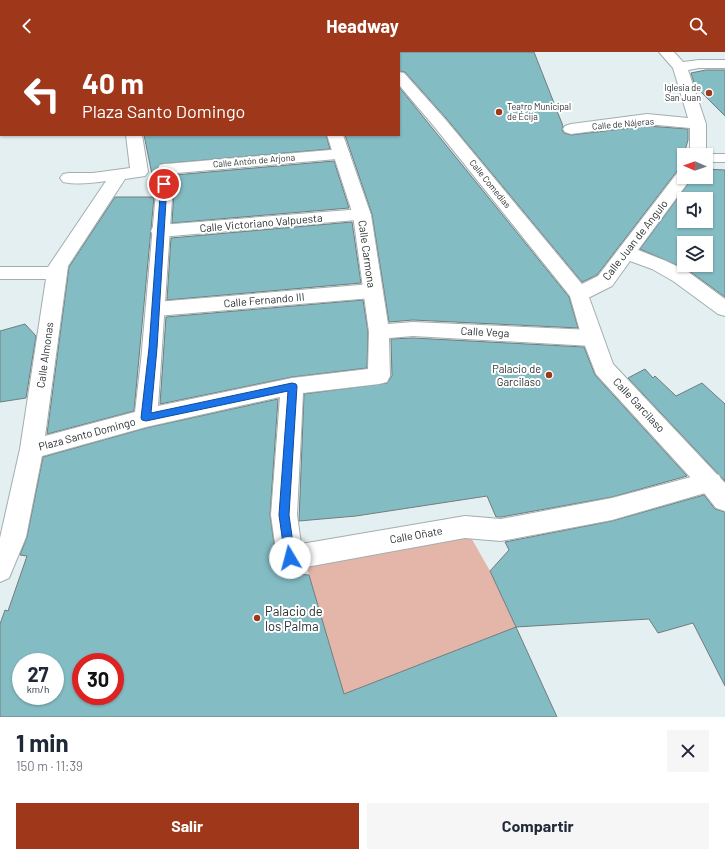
<!DOCTYPE html>
<html lang="es">
<head>
<meta charset="utf-8">
<style>
  body { margin:0; font-family:Barlow,sans-serif; background:#f6f6f7; color:#1f2937; height:100vh; display:flex; flex-direction:column; font-size:15px; white-space:nowrap }
  * { box-sizing:border-box; margin:0 }
  p { font-size:13px; color:#747a83 }
  .icon { flex:none; width:22px; height:22px; fill:none; stroke:currentColor; stroke-width:2; stroke-linecap:round; stroke-linejoin:round }
  .map { position:relative; height:665px; overflow:hidden }
  .side { display:flex; flex-direction:column; background:#fff; flex:1 }
  .side>* { flex:none }
  .hud { position:absolute; left:0px; top:0px; width:400px; height:84px; box-shadow:0 1px 3px #0004; background:#9f381a; color:#fff; overflow:hidden }
  .needle { width:26px; rotate:272deg }
  .tools { position:absolute; left:677px; top:96px; display:grid; gap:8px }
  .tools a { display:grid; place-items:center; width:36px; height:36px; border-radius:0px; background:#fff; box-shadow:0 1px 3px #0004; font-size:20px }
  .speed { position:absolute; left:12px; top:601px; display:flex; gap:8px; font-size:20px; font-weight:700; text-align:center }
  .speed>* { display:grid; place-content:center; width:52px; height:52px; border-radius:50%; background:#fff; box-shadow:0 1px 3px #0004; line-height:1 }
  .speed small { font-size:10px; font-weight:400 }
  .speed .limit { border:6px solid #d22; background:#fff; color:#111 }
  .pin { position:absolute; display:grid; place-items:center; width:34px; height:34px; color:#fff; margin:-17px; border:2px solid #fff; border-radius:50%; box-shadow:0 1px 4px #0007 }
  .me { position:absolute; width:44px; margin:-22px; rotate:352deg; stroke-linejoin:round; filter:drop-shadow(0 0 3px #0008) }
  .turn { display:flex; align-items:center; gap:14px; height:84px; padding:0 16px; font-size:18px }
  .turn .icon { width:52px; height:52px; stroke-width:2.5 }
  .turn b { display:block; font-size:28px; line-height:34px }
  .round { display:grid; place-items:center; flex:none; width:42px; height:42px; border-radius:0px; background:#f6f6f7 }
  .head { display:flex; align-items:center; justify-content:space-between; height:68px; padding:0 16px }
  h1 { font-size:24px; font-weight:700; line-height:30px }
  .action { display:flex; gap:8px; margin-top:auto; padding:8px 16px }
  .action a { flex:1; height:46px; border-radius:0px; background:#9f381a; color:#fff; font-size:16px; font-weight:700; line-height:46px; text-align:center }
  .action a+a { background:#f6f6f7; color:#1f2937 }
  header { display:flex; justify-content:space-between; align-items:center; height:52px; padding:0 16px; background:#9f381a; color:#fff; font-size:18px; font-weight:700 }
  .map>svg:first-child { display:block }
</style>
</head>
<body>
<header><svg class="icon" aria-label="back" viewBox="0 0 24 24"><path d="M15 5l-7 7 7 7"/></svg>Headway<svg class="icon" aria-label="search" viewBox="0 0 24 24"><circle cx="10" cy="10" r="6"/><path d="M15 15l6 6"/></svg></header>
<div class="map">
<svg width="725" height="665" viewBox="0 0 725 665">
  <rect width="100%" height="100%" fill="#e3eff0"/>
  <polygon fill="#e4b6a9" points="465,475 490,519 516,575 344,642 309,523 305,503"/>
  <g fill="#84bcc3" stroke="#727c7e" fill-rule="evenodd">
    <polygon points="399,0 534,0 563,74 562,78 564,81 571,83 647,74 688,77 688,88 680,116 684,116 684,118 677,119 597,223 582,230 446,66 405,20 399,19"/>
    <polygon points="706,18 725,18 725,64 695,34 691,21"/>
    <polygon points="399,35 569,245 578,276 413,268 389,270 372,162 345,83 399,83"/>
    <polygon points="144,83 326,83 330,97 160,112 157,117 155,137"/>
    <polygon points="334,109 349,156 172,171 175,123"/>
    <path d="M706,117l19,1v127l-37,-27 -48,-21 53,-72h13zM684,147h22v22h-22zM684,191h22v22h-22z"/>
    <polygon points="115,145 154,145 134,359 47,382 69,215"/>
    <polygon points="352,170 361,231 167,248 171,186"/>
    <polygon points="363,248 368,280 367,316 292,325 160,352 166,265"/>
    <polygon points="25,272 36,284 26,346 0,350 0,279"/>
    <polygon points="413,286 584,295 595,323 687,424 612,445 501,465 496,465 487,444 356,464 299,469 304,342 387,331 392,324 391,287"/>
    <polygon points="645,317 653,326 655,324 676,344 702,331 725,352 725,429 628,326"/>
    <path d="M278,347l-8,116 6,43 5,15 28,2 35,119 172,-67 41,90h-557v-93l5,-14 3,1 19,-55 -7,-1 7,-18 16,-80 103,-29zM21,610h34v34h-34zM81,610h34v34h-34z"/>
    <polygon points="704,443 715,457 725,460 725,634 693,571 658,581 649,567 516,575 490,519 509,498 505,490 612,469"/>
  </g>
  <g fill="none" stroke-linecap="round" stroke-linejoin="round">
    <g stroke="#a3aeb0" stroke-width="2">
      <polygon id="service" points="706,102 725,102 725,110 706,110 706,103 702,103"/>
    </g>
    <g stroke="#a3aeb0" stroke-width="2">
      <g id="pedestrian">
        <polygon points="342,97 348,98 350,102 348,106 166,122 160,121 158,117 160,113 166,112"/>
        <polygon points="362,157 368,159 371,163 368,167 160,185 153,183 151,179 153,175 160,173"/>
        <polygon points="372,232 379,234 382,239 379,244 372,246 156,264 149,262 146,257 149,252 156,250"/>
      </g>
    </g>
    <g stroke="#a3aeb0" stroke-width="2">
      <g id="minor">
        <rect x="187" y="0" width="14" height="1"/>
        <polygon points="659,0 674,0 683,10 699,8 725,8 725,16 699,16 688,18 706,72 706,103 690,103 690,76 647,72 571,82 565,80 563,77 565,74 571,72 647,62 688,66 673,16"/>
        <path d="M126,83h16l6,37 -3,4 -20,3 -57,87 -23,170 90,-24 6,-51 17,-192 2,-4 6,-1 6,1 2,4 -16,237 134,-28 76,-9 1,-37 -16,-117 -26,-80h16l28,80 17,109 25,-2 179,8 7,3 3,5 -3,5 -7,3 -179,-10 -24,2 1,38 -3,6 -8,2 -76,9 -6,122 4,29 164,-28 36,3 111,-21 98,-26 9,3 3,7 -3,7 -107,31 -111,21 -36,-3 -175,32 -9,-4 -4,-8 -6,-43 9,-118 -134,30 -104,29 -16,81 -17,41 -9,4v-44l20,-89 26,-170h-46v-12h48l58,-86c-14,2 -29,4 -43,1l-3,-4 3,-4 6,-1h24l37,-5z"/>
        <polygon points="684,119 684,125 692,125 638,198 666,209 687,219 725,247 725,264 718,262 673,229 652,217 630,209 612,234 586,247 579,249 572,247 569,242 572,237 598,224 678,120"/>
      </g>
    </g>
    <g stroke="#a3aeb0" stroke-width="2">
      <g id="tertiary">
        <polygon points="371,0 385,0 386,1 372,1"/>
        <polygon points="399,20 404,21 445,67 586,237 613,312 725,431 725,459 716,456 701,437 596,322 582,286 570,244 433,73 399,33"/>
        <rect x="0" y="71" width="1" height="10"/>
      </g>
    </g>
    <use href="#service" fill="#fff" fill-rule="evenodd"/>
    <use href="#pedestrian" fill="#fff" fill-rule="evenodd"/>
    <use href="#minor" fill="#fff" fill-rule="evenodd"/>
    <use href="#tertiary" fill="#fff" fill-rule="evenodd"/>
  </g>
  <polygon fill="#1a73e8" stroke="#114b97" points="161,130 164,130 167,132 157,296 151,361 292,331 296,332 297,334 289,463 295,506 294,510 290,511 286,510 285,506 279,463 288,339 146,369 142,368 141,366 149,296"/>
  <g fill="#9f381a" stroke="#fff" stroke-width="1.5">
    <circle cx="709" cy="41" r="4"/>
    <circle cx="499" cy="60" r="4"/>
    <circle cx="549" cy="323" r="4"/>
    <circle cx="257" cy="566" r="4"/>
  </g>
  <g text-anchor="middle" stroke-width="4" stroke-linejoin="round" paint-order="stroke">
    <g font-size="9" fill="#2b3031" stroke="#fff" text-anchor="end">
      <text x="701" y="39">Iglesia de<tspan x="701" dy="10">San Juan</tspan></text>
      <text x="507" y="58" text-anchor="start">Teatro Municipal<tspan x="507" dy="10">de Écija</tspan></text>
    </g>
    <g font-size="9" fill="#2b3031" stroke="#fff">
      <text transform="translate(623 72) rotate(-5)" y="3">Calle de Nájeras</text>
      <text transform="translate(254 109) rotate(-5)" y="3">Calle Antón de Arjona</text>
      <text transform="translate(490 132) rotate(51)" y="3">Calle Comedias</text>
    </g>
    <g font-size="11" fill="#2b3031" stroke="#fff">
      <text transform="translate(261 171) rotate(-5)" y="4">Calle Victoriano Valpuesta</text>
      <text transform="translate(635 188) rotate(-52)" y="4">Calle Juan de Angulo</text>
      <text transform="translate(367 202) rotate(82)" y="4">Calle Carmona</text>
      <text transform="translate(264 248) rotate(-5)" y="4">Calle Fernando III</text>
      <text transform="translate(485 280) rotate(3)" y="4">Calle Vega</text>
      <text transform="translate(45 303) rotate(-82)" y="4">Calle Almonas</text>
      <text transform="translate(639 353) rotate(47)" y="4">Calle Garcilaso</text>
      <text transform="translate(87 382) rotate(-15)" y="4">Plaza Santo Domingo</text>
      <text transform="translate(416 483) rotate(-10)" y="4">Calle Oñate</text>
    </g>
    <g font-size="11" fill="#2b3031" stroke="#fff" text-anchor="end">
      <text x="541" y="321">Palacio de<tspan x="541" dy="13">Garcilaso</tspan></text>
    </g>
    <g font-size="13" fill="#2b3031" stroke="#fff" text-anchor="start">
      <text x="265" y="564">Palacio de<tspan x="265" dy="15">los Palma</tspan></text>
    </g>
  </g>
</svg>
<div class="tools">
<a><svg class="needle" viewBox="-14 -14 28 28"><path d="M0-13l5 13h-10z" fill="#e53935"/><path d="M0 13l5-13h-10z" fill="#747a83"/></svg></a>
<a><svg class="icon" aria-label="sound" viewBox="0 0 24 24"><path d="M4 9h4l5-4v14l-5-4H4zM17 9q2 3 0 6"/></svg></a>
<a><svg class="icon" aria-label="layers" viewBox="0 0 24 24"><path d="M12 4l9 5-9 5-9-5zM3 14l9 5 9-5"/></svg></a>
</div>
<div class="speed"><div>27<small>km/h</small></div><div class="limit">30</div></div>
<div class="pin" style="left:164px;top:132px;background:#d93025"><svg class="icon" aria-label="arrive" viewBox="0 0 24 24"><path d="M6 21V4h12l-3 4 3 4H6"/></svg></div>
<svg class="me" style="left:290px;top:506px" viewBox="-20 -20 40 40"><circle r="19" fill="#fff"/><path d="M0-13L10 11 0 6-10 11z" fill="#1a73e8"/></svg>
<div class="hud">
<div class="turn"><svg class="icon" aria-label="left" viewBox="0 0 24 24"><path d="M17 20v-9H6M10 6l-5 5 5 5"/></svg><div><b>40 m</b>Plaza Santo Domingo</div></div>
</div>
</div>
<section class="side">
<div class="head"><div><h1>1 min</h1><p>150 m · 11:39</p></div><a class="round"><svg class="icon" aria-label="close" viewBox="0 0 24 24"><path d="M6 6l12 12M18 6L6 18"/></svg></a></div>
<div class="action"><a>Salir</a><a>Compartir</a></div>
</section>
</body>
</html>
